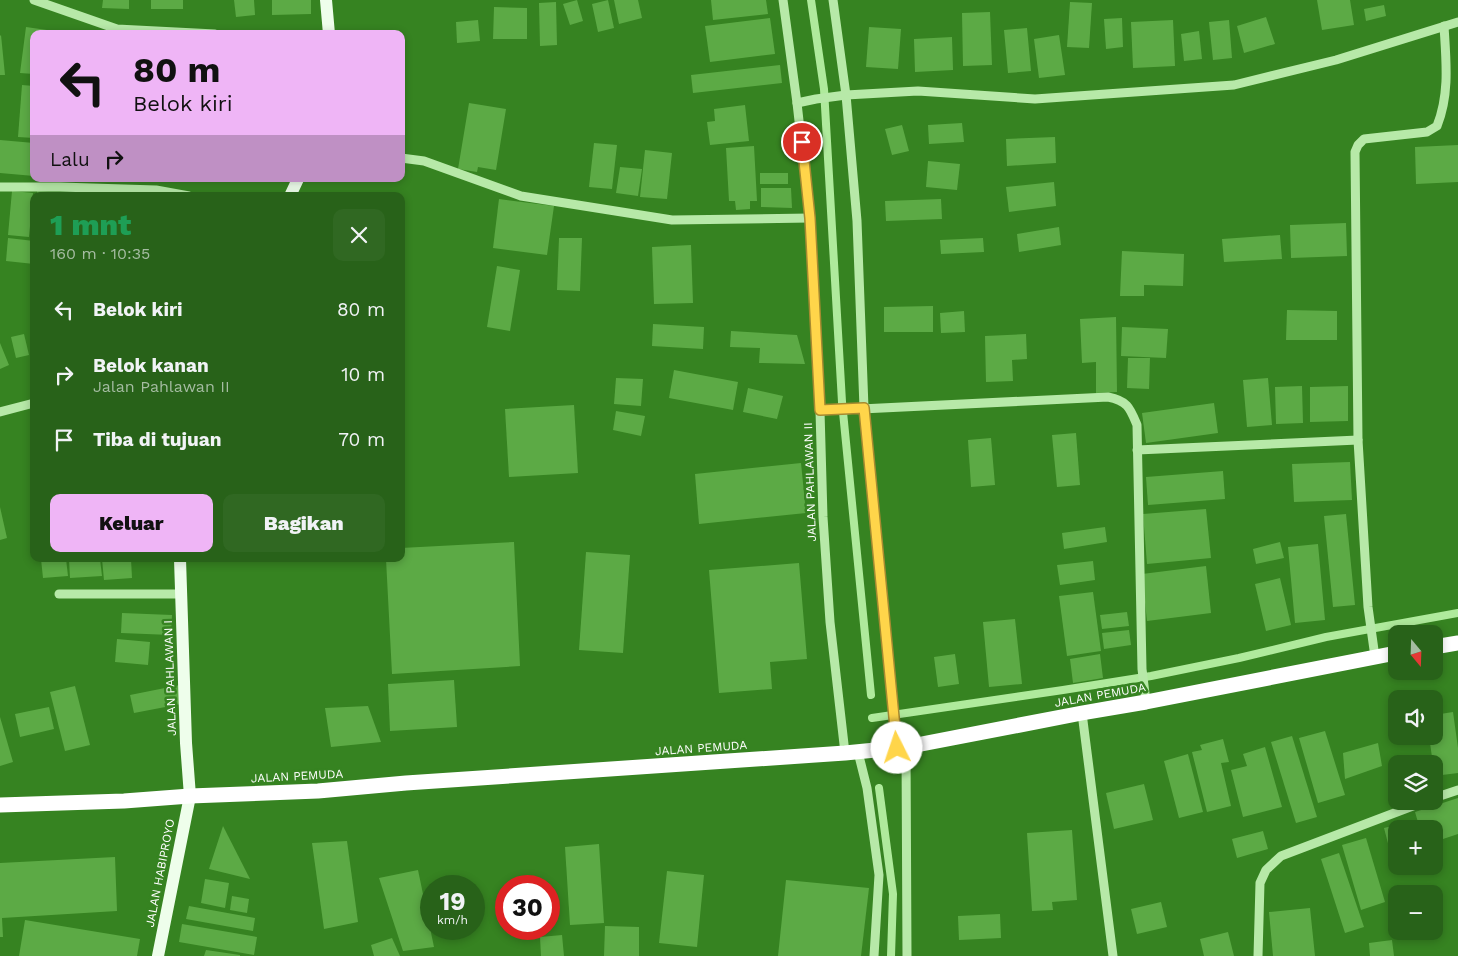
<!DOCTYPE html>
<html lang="id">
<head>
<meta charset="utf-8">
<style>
  body { margin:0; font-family:"Work Sans",sans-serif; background:#306822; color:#f1f3f6; height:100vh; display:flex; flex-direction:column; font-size:19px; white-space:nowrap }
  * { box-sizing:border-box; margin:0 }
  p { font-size:16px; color:#a5bca2 }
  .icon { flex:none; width:28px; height:28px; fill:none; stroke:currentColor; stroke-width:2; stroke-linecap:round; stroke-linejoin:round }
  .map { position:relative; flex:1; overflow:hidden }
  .details { position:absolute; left:30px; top:192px; width:375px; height:370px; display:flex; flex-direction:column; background:#286219; border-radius:10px; box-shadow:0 2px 8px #0003 }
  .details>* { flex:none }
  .banner { position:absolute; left:30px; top:30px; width:375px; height:152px; border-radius:10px; box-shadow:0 2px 8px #0003; background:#efb5f6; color:#111; overflow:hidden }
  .needle { width:32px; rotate:161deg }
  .buttons { position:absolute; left:1388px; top:625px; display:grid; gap:10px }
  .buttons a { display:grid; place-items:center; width:55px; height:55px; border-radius:10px; background:#286219; box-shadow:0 2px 8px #0003; font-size:25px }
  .speed { position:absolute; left:420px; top:875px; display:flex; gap:10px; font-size:25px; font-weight:700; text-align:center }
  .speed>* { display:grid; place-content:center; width:65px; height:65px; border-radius:50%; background:#286219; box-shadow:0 2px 8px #0003; line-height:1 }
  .speed small { font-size:12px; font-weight:400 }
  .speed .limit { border:8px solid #d22; background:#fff; color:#111 }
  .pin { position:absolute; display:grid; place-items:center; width:42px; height:42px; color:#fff; margin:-21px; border:2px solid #fff; border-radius:50%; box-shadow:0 1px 5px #0007 }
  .me { position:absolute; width:55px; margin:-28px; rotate:356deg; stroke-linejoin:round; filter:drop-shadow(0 0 4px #0008) }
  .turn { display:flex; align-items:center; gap:18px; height:105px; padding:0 20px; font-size:22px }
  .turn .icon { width:65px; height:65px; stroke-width:2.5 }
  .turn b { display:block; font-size:35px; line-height:42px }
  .then { display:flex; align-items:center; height:48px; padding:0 20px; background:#0003; gap:10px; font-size:19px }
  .round { display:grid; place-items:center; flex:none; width:52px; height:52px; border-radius:10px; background:#306822 }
  .summary { display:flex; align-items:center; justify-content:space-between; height:85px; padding:0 20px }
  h1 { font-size:30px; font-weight:800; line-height:38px; color:#1e9e55 }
  .button { display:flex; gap:10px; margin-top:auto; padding:10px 20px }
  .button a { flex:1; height:58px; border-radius:10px; background:#efb5f6; color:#111; font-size:20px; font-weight:800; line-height:58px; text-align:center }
  .button a+a { background:#306822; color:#f1f3f6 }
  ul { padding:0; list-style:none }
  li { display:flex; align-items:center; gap:15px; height:65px; padding:0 20px }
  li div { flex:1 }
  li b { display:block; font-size:19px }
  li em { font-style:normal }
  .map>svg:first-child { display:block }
</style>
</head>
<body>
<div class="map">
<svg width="1458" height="956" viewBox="0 0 1458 956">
  <rect width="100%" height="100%" fill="#368321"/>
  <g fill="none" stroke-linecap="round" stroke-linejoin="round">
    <g stroke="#afea9c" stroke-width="8">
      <polyline points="811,0 824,89 842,402 871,695"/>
      <polyline points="872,718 1063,690 1151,676 1239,658 1326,637 1458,613"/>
      <polyline points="879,788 893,894 891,956"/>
    </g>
  </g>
  <g fill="#5caa45">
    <polygon points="103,0 129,0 129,9 102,8"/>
    <rect x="151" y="0" width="32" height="9"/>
    <polygon points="234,0 254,0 255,15 236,17"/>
    <polygon points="272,0 311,0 311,14 272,15"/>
    <polygon points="577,0 583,21 570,25 563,4"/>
    <polygon points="608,0 614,28 598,32 592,4"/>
    <polygon points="614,0 638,0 642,18 619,24"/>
    <polygon points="711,0 766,0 768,14 713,20"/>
    <polygon points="1317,0 1350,0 1354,25 1322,30"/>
    <polygon points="556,2 557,45 540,46 539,3"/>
    <polygon points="1070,2 1092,3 1089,48 1067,47"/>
    <polygon points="1384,5 1386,16 1366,21 1364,9"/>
    <polygon points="494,7 527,8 527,39 493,39"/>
    <polygon points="990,12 992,65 963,66 962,13"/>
    <polygon points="1266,17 1275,44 1244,53 1237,26"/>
    <polygon points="770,18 775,54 710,62 705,26"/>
    <polygon points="1122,18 1123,47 1106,49 1104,19"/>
    <polygon points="478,20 480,41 457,43 456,22"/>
    <polygon points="1173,20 1175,66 1133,68 1131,22"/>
    <polygon points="1229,20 1232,58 1213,60 1209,22"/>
    <polygon points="26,27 54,31 53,34 34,34 34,74 20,73"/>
    <polygon points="869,27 901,29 898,69 866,67"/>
    <polygon points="1027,28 1031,71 1008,73 1004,30"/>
    <polygon points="1199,31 1202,59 1184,61 1181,34"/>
    <polygon points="1,35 5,75 0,75 0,36"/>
    <polygon points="1059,35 1065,75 1039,78 1034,39"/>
    <polygon points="952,37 953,70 915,72 914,39"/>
    <polygon points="780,65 782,83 693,93 691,75"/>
    <polygon points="22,85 34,86 34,138 18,137"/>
    <polygon points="469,103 506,109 496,170 478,167 477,172 458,169"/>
    <polygon points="745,105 749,141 710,145 707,122 715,121 714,109"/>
    <polygon points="962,123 964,142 929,144 928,125"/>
    <polygon points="902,125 909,151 892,155 885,129"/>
    <polygon points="1055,137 1056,163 1007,166 1006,139"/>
    <polygon points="0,140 34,143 34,176 0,173"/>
    <polygon points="594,143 617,145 612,189 589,187"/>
    <polygon points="1458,145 1458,182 1416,184 1415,147"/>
    <polygon points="754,146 757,201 750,201 750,209 736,210 735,201 729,201 726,148"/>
    <polygon points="645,150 672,153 667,199 640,197"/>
    <polygon points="928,161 960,164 957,190 926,187"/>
    <polygon points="620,167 642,169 638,196 616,193"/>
    <rect x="760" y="173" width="28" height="11"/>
    <polygon points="1054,182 1056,206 1009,212 1006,187"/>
    <polygon points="761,188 791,188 792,208 761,207"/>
    <polygon points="12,191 33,193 29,237 8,235"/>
    <polygon points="37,191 60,193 60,196 37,196"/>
    <polygon points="499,199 554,206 547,255 493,248"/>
    <polygon points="941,199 942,219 886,221 885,201"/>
    <polygon points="1346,223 1347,256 1291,258 1290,225"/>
    <polygon points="1059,227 1061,245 1019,252 1017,234"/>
    <polygon points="1280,235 1282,259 1224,262 1222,239"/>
    <polygon points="8,238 34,241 34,264 6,261"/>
    <polygon points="559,238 582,238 580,291 557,290"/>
    <polygon points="983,238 984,252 941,254 940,240"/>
    <polygon points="691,245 693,303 654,304 652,247"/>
    <polygon points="1122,251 1184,254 1183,286 1144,285 1144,296 1120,296"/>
    <polygon points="497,266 520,270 510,331 487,327"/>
    <polygon points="933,306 933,332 884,332 884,307"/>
    <polygon points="1287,310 1337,311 1337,340 1286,340"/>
    <polygon points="964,311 965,332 941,333 940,313"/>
    <polygon points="1116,317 1117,392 1096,393 1096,362 1082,363 1080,319"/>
    <polygon points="653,324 704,327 703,349 652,346"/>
    <polygon points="1122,327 1168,329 1166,358 1121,356"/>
    <polygon points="731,331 797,335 805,364 759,363 760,348 730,347"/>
    <polygon points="24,334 29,355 16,358 11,337"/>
    <polygon points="1026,334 1027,359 1012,360 1013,381 986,382 985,336"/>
    <polygon points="0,343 9,365 0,369"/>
    <polygon points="1128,358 1150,358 1149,389 1127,388"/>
    <polygon points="674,370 738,382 733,410 669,398"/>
    <polygon points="616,378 643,379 641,406 614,404"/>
    <polygon points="1268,378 1272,425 1247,427 1243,380"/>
    <polygon points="1302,386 1303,423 1276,424 1275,387"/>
    <polygon points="1348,386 1348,421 1310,422 1310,387"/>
    <polygon points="748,388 783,396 777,419 743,412"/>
    <polygon points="1214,403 1218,433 1146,443 1142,413"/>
    <polygon points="574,405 578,473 509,477 505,409"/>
    <polygon points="616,411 645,416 641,436 613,430"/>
    <polygon points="1076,433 1080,485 1057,487 1052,435"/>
    <polygon points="991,438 995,485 971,487 968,440"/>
    <polygon points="1350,462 1352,500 1294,502 1292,464"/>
    <polygon points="801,463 806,513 699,524 695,474"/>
    <polygon points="1223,471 1225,499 1148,505 1146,477"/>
    <polygon points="0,507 7,538 0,540"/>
    <polygon points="1206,509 1211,558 1147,564 1143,514"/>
    <polygon points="1346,514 1355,605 1333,607 1324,516"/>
    <polygon points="1105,527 1107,542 1064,549 1062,533"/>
    <polygon points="514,542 520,666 392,674 386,559 401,559 401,548"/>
    <polygon points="1280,542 1284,558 1256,564 1253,549"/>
    <polygon points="1318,544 1325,620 1295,623 1288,547"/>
    <polygon points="586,552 630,555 623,653 579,650"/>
    <polygon points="41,559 66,559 68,576 43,578"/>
    <polygon points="69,559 100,559 102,576 70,578"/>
    <polygon points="102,559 131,559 132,578 104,580"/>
    <polygon points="1093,561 1095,580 1060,585 1057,565"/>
    <polygon points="799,563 807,659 770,662 772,689 719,693 709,570"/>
    <polygon points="1206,566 1211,613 1147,621 1142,574"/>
    <polygon points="1280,578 1291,625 1266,631 1255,584"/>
    <polygon points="1093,592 1101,651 1067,656 1059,596"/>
    <polygon points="1127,612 1129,626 1102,629 1100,615"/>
    <polygon points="122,613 172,615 171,635 121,633"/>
    <polygon points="1015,619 1022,684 989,687 983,622"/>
    <polygon points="1129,630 1131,645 1104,649 1102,633"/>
    <polygon points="117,639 150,642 148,665 115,662"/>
    <polygon points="955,654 959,684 938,687 934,657"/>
    <polygon points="1100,654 1103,678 1073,683 1070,659"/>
    <polygon points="454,680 457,727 390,731 388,684"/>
    <polygon points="180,685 181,704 134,713 130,695"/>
    <polygon points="75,686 90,745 65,751 50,692"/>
    <polygon points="368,706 381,742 331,747 325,708"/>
    <polygon points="49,707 54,729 20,737 15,714"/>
    <polygon points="1453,712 1458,748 1458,773 1434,776 1434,764 1433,764 1429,736 1434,736 1434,715"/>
    <polygon points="0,717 13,762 0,766"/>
    <polygon points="1325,731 1345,795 1318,803 1299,738"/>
    <polygon points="1292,736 1317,817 1296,823 1271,742"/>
    <polygon points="1223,739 1229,762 1221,763 1231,806 1207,812 1192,752 1202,750 1200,745"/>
    <polygon points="1378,743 1382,766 1345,779 1343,753"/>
    <polygon points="1265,747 1282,807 1243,817 1231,770 1247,766 1243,754"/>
    <polygon points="1188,754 1203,812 1179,818 1164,761"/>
    <polygon points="1144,784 1153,820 1114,829 1106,793"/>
    <polygon points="1458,798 1458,834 1434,842 1434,829 1420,829 1415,812"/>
    <polygon points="1412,821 1414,829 1396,829 1396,866 1423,867 1396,874 1384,828"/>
    <polygon points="223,826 250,879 209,869"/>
    <polygon points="1072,830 1077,900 1052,902 1053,910 1032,911 1027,833"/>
    <polygon points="1263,831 1268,849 1237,858 1232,839"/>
    <polygon points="1366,838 1385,902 1361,910 1342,845"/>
    <polygon points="347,841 358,922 324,929 312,843"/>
    <polygon points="599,844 604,923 570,925 565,847"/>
    <polygon points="1339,853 1364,927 1345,933 1321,859"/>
    <polygon points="115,857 117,911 2,918 3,937 0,937 0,863"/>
    <polygon points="418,870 434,947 403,951 379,878"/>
    <polygon points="667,871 704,875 697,947 659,943"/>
    <polygon points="205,879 229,883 225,908 201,903"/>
    <polygon points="786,880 869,888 861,956 778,956"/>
    <polygon points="232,896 249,899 247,913 230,910"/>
    <polygon points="1161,902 1167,927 1137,934 1131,909"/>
    <polygon points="189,906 255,918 253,931 186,919"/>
    <polygon points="1310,908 1315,956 1273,956 1269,912"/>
    <polygon points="1000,914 1001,938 959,940 958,916"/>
    <polygon points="25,920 140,939 137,956 19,956"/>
    <polygon points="182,924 257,937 254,955 179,942"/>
    <polygon points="605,926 639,927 639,956 604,956"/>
    <polygon points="1228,932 1234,956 1204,956 1200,939"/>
    <polygon points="562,935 564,956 541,956 540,937"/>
    <polygon points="392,938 400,956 374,956 371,945"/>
    <polygon points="1392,940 1394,956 1370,956 1369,943"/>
    <polygon points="206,950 240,955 240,956 204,956"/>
  </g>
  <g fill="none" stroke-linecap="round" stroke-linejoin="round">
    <g stroke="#b7e9a8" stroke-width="9">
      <polyline points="34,0 117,29 215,34"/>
      <polyline points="783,0 797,103 810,218 820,411 823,517 830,622 845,753"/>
      <polyline points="833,0 846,95 857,221 864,408 897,748"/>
      <polyline points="797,103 816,99 846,95 918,91 1035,99 1234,85 1336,60 1458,22"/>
      <polyline points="401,158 424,161 521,196 672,220 810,218"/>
      <polyline points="0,187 60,187 156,190 189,196"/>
      <path d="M820,411l288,-14c20,4 22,11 29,28l5,244 4,33"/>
      <polyline points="0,412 34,403"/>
      <polyline points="1137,450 1358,440"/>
      <polyline points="59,594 181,594"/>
      <path d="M1375,657l-7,-50 -10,-167 -3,-288 3,-7 6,-6 63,-7 10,-6c13,-32 9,-66 7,-100"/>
      <polyline points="1082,713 1113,956"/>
      <polyline points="906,747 907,956"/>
      <polyline points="858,752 867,788 879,875 874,956"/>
      <polyline points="1434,798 1458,790"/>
      <polyline points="1258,956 1260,883 1266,870 1281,856 1426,801"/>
    </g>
    <g stroke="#eefeeb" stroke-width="12">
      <polyline points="326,0 329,34"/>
      <polyline points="290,196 298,179"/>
      <polyline points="158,956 190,796 186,743 180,559"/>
    </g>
    <g stroke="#fff" stroke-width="15">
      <polyline points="1434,647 1458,643"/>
      <polyline points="0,805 124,801 190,796 318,791 406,783 845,753 906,747 1082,713 1146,702 1396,653"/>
    </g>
  </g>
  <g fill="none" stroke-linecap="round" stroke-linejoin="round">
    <g stroke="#a68a30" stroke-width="12">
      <polyline id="route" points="802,142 810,218 820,410 864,408 897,748"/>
    </g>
    <use href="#route" stroke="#ffd54a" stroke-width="9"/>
  </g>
  <g text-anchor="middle" stroke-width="5" stroke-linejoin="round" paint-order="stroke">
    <g font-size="12" fill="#fff" stroke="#368321">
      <text transform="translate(810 482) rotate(-92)" y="4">JALAN PAHLAWAN II</text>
      <text transform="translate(170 678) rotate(-92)" y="4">JALAN PAHLAWAN I</text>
      <text transform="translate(1100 695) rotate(-10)" y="4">JALAN PEMUDA</text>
      <text transform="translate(701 748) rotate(-4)" y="4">JALAN PEMUDA</text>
      <text transform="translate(297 776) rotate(-3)" y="4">JALAN PEMUDA</text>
      <text transform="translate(160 873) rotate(-79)" y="4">JALAN HABIPROYO</text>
    </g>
  </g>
</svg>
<div class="buttons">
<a><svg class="needle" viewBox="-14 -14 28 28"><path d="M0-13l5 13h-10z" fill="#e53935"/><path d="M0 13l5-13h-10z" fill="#a5bca2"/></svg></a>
<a><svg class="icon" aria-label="sound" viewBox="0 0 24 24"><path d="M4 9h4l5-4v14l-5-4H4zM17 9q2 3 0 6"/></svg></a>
<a><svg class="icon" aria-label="layers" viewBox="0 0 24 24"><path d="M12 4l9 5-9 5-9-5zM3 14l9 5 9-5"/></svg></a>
<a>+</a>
<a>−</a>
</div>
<div class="speed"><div>19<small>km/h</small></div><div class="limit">30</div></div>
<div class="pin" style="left:802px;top:142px;background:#d93025"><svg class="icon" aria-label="arrive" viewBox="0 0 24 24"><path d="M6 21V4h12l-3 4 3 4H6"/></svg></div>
<svg class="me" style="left:897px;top:748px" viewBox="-20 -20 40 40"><circle r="19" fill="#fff"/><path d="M0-13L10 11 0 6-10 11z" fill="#ffd54a"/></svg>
<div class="banner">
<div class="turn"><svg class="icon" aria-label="left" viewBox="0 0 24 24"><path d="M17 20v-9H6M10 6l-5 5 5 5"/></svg><div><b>80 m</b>Belok kiri</div></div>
<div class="then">Lalu<svg class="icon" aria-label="right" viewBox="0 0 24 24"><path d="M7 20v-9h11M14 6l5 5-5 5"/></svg></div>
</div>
<section class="details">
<div class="summary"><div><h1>1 mnt</h1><p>160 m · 10:35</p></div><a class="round"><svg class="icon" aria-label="close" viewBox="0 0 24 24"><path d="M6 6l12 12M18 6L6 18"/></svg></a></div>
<ul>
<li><svg class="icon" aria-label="left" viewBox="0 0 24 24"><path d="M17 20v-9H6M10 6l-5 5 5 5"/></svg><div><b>Belok kiri</b></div><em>80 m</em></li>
<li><svg class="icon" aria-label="right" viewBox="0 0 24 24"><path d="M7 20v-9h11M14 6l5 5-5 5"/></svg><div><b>Belok kanan</b><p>Jalan Pahlawan II</p></div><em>10 m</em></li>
<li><svg class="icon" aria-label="arrive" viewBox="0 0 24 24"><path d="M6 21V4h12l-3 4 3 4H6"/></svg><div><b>Tiba di tujuan</b></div><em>70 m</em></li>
</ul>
<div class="button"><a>Keluar</a><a>Bagikan</a></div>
</section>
</div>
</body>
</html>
